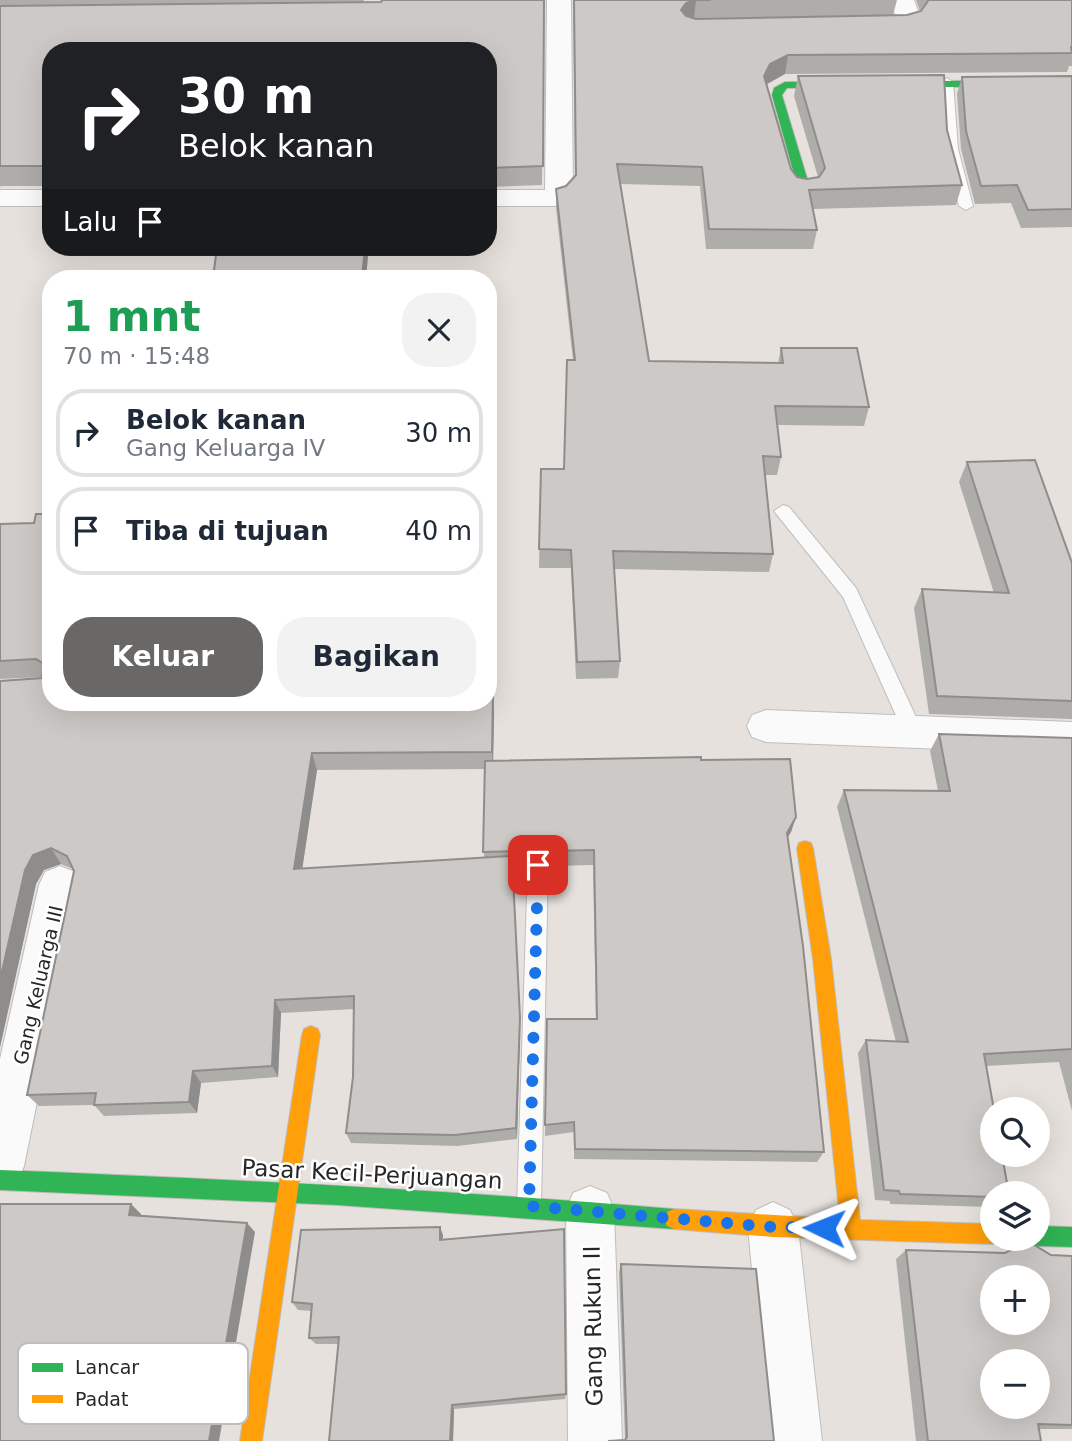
<!DOCTYPE html>
<html lang="id">
<head>
<meta charset="utf-8">
<style>
  body { margin:0; font-family:"DejaVu Sans",sans-serif; background:#f2f2f3; color:#1f2937; height:100vh; display:flex; flex-direction:column; font-size:26px; white-space:nowrap }
  * { box-sizing:border-box; margin:0 }
  p { font-size:23px; color:#747a83 }
  .icon { flex:none; width:38px; height:38px; fill:none; stroke:currentColor; stroke-width:2; stroke-linecap:round; stroke-linejoin:round }
  .map { position:relative; flex:1; overflow:hidden }
  .drawer { position:absolute; left:42px; top:270px; width:455px; height:441px; display:flex; flex-direction:column; background:#fff; border-radius:28px; box-shadow:0 7px 28px #0002 }
  .drawer>* { flex:none }
  .banner { position:absolute; left:42px; top:42px; width:455px; height:214px; border-radius:28px; box-shadow:0 7px 28px #0002; background:#202124; color:#fff; overflow:hidden }
  .controls { position:absolute; left:980px; top:1097px; display:grid; gap:14px }
  .controls a { display:grid; place-items:center; width:70px; height:70px; border-radius:50%; background:#fff; box-shadow:0 7px 28px #0002; font-size:35px }
  .pin { position:absolute; display:grid; place-items:center; width:60px; height:60px; color:#fff; margin:-30px; border-radius:14px; box-shadow:0 4px 10px #0006 }
  .me { position:absolute; width:77px; margin:-38px; rotate:272deg; stroke-linejoin:round; filter:drop-shadow(0 0 5px #0008) }
  .turn { display:flex; align-items:center; gap:24px; height:147px; padding:0 21px; font-size:32px }
  .turn .icon { width:91px; height:91px; stroke-width:2.5 }
  .turn b { display:block; font-size:49px; line-height:60px }
  .then { display:flex; align-items:center; height:66px; padding:0 21px; background:#0003; gap:14px; font-size:26px }
  .round { display:grid; place-items:center; flex:none; width:74px; height:74px; border-radius:28px; background:#f2f2f3 }
  .overview { display:flex; align-items:center; justify-content:space-between; height:119px; padding:0 21px }
  h1 { font-size:42px; font-weight:700; line-height:52px; color:#1e9e55 }
  .button { display:flex; gap:14px; margin-top:auto; padding:14px 21px }
  .button a { flex:1; height:80px; border-radius:28px; background:#6a6866; color:#fff; font-size:28px; font-weight:700; line-height:80px; text-align:center }
  .button a+a { background:#f2f2f3; color:#1f2937 }
  ul { padding:0; list-style:none }
  li { display:flex; align-items:center; gap:21px; height:88px; margin:0 14px 10px; padding:0 7px; border:4px solid #e0e1e3; border-radius:28px }
  li div { flex:1 }
  li b { display:block; font-size:26px }
  li em { font-style:normal }
  .map>svg:first-child { display:block }
</style>
</head>
<body>
<div class="map">
<svg width="1072" height="1441" viewBox="0 0 1072 1441">
  <rect width="100%" height="100%" fill="#e6e1dc"/>
  <g fill="none" stroke-linecap="round" stroke-linejoin="round">
    <g stroke="#bfbdbe" stroke-width="2">
      <g id="lane">
        <polygon points="947,78 953,82 958,149 973,206 966,210 959,206 944,149 941,82"/>
        <polygon points="783,505 789,507 856,588 923,732 920,738 913,740 906,738 843,597 774,511"/>
        <polygon points="538,856 545,858 548,865 541,1206 538,1215 529,1218 520,1215 517,1206 528,865 531,858"/>
      </g>
    </g>
    <g stroke="#bfbdbe" stroke-width="2">
      <g id="street">
        <polygon points="547,0 571,0 573,195 564,204 554,206 488,206 488,190 545,190"/>
        <polygon points="890,0 914,0 921,19 915,28 864,33 856,31 852,26 856,21 896,17"/>
        <rect x="0" y="190" width="51" height="16"/>
        <polygon points="766,710 1072,722 1072,754 766,742 752,737 747,726 752,715"/>
        <polygon points="60,866 75,872 81,885 24,1166 17,1183 0,1190 0,1059 39,885 45,872"/>
        <polygon points="590,1186 607,1193 614,1210 622,1441 568,1441 566,1210 573,1193"/>
        <polygon points="773,1202 790,1210 798,1227 822,1441 768,1441 748,1227 756,1210"/>
      </g>
    </g>
    <g stroke="#bfbdbe" stroke-width="2">
      <g id="fast">
        <polygon points="1072,80 1072,86 787,88 782,95 810,188 804,191 798,188 772,95 774,88 785,82"/>
        <path d="M0,1170c225,9 450,20 674,39l7,3 3,7 -3,7 -7,3 -337,-24 -337,-15z"/>
        <polygon points="1038,1226 1072,1227 1072,1247 1038,1246 1031,1243 1029,1239 1038,1239"/>
      </g>
    </g>
    <g stroke="#bfbdbe" stroke-width="2">
      <g id="slow">
        <polygon points="805,841 811,843 813,848 831,959 860,1220 992,1224 992,1239 1000,1239 999,1241 992,1244 773,1237 674,1229 667,1226 664,1219 667,1212 674,1209 840,1219 813,959 797,848 799,843"/>
        <polygon points="311,1026 318,1029 320,1035 262,1441 240,1441 302,1035 304,1029"/>
      </g>
    </g>
    <use href="#lane" fill="#fbfafa" fill-rule="evenodd"/>
    <use href="#street" fill="#fbfafa" fill-rule="evenodd"/>
    <use href="#fast" fill="#30b455" fill-rule="evenodd"/>
    <use href="#slow" fill="#ff9f0a" fill-rule="evenodd"/>
  </g>
  <g fill="#afadaa" fill-rule="evenodd">
    <polygon points="0,0 364,0 363,2 544,0 542,185 488,187 488,51 51,51 51,186 1,186 0,187"/>
    <polygon points="573,0 897,0 893,15 907,15 920,11 916,0 1072,0 1072,66 1069,66 1067,72 785,74 767,84 791,169 797,177 807,179 818,177 794,96 798,76 947,130 962,185 956,205 813,209 817,230 813,249 706,249 700,186 620,184 649,361 778,363 781,348 869,407 864,426 777,425 781,457 777,475 765,475 773,554 769,572 614,569 620,661 618,678 576,679 571,568 539,568 541,469 564,469 573,360 556,208 556,189 566,186 575,176"/>
    <polygon points="1072,76 1072,227 1021,228 1011,203 975,204 961,149 957,94 962,77"/>
    <polygon points="967,462 1072,563 1072,719 929,714 914,608 922,589 994,593 959,482"/>
    <path d="M34,523l17,179 443,7 -1,52 208,-1 95,57 -5,15 -4,6 37,314 -7,10 -243,-3v-27l-29,4 2,-117h49l-3,-154 -42,1 -4,-9 -10,-4 -8,4 -4,9h-12l7,165 -3,108 -60,7 -106,-3 -5,-10 7,-56 1,-68 -73,4 -3,64 -77,6 -4,30 -93,3 -10,-11 -55,1 -12,-11 47,-224 -1,-2 -12,-5 -17,6 -8,14 -36,163v-366l42,-3v-1l-42,2v-155zM485,769l-1,89 -182,11 15,-99z"/>
    <polygon points="939,734 1072,738 1072,1111 1059,1062 986,1066 992,1207 890,1204 890,1201 875,1200 858,1053 866,1040 896,1042 837,807 844,790 938,791 930,751"/>
    <polygon points="443,1235 442,1240 566,1394 565,1399 454,1409 453,1441 329,1441 338,1344 316,1344 309,1338 311,1311 298,1310 292,1302"/>
    <polygon points="906,1250 1072,1256 1072,1429 1038,1429 1041,1441 916,1441 896,1259"/>
    <polygon points="621,1264 774,1441 625,1440 619,1272"/>
  </g>
  <g fill="#8f8d8b">
    <polygon points="696,0 694,19 684,22 681,10 686,3"/>
    <polygon points="788,55 785,74 767,84 764,76 770,64"/>
    <polygon points="365,247 369,247 366,278 362,278"/>
    <polygon points="493,692 494,709 493,769 492,752"/>
    <polygon points="312,753 317,770 300,884 294,869"/>
    <polygon points="796,817 791,832 781,848 787,833"/>
    <polygon points="537,839 537,853 529,857 525,866 525,851 528,842"/>
    <polygon points="51,848 61,864 44,870 36,884 0,1047 0,980 25,870 33,855"/>
    <polygon points="275,1000 281,1013 278,1077 272,1066"/>
    <polygon points="520,1018 520,1031 517,1139 516,1128"/>
    <polygon points="193,1071 201,1083 197,1113 189,1102"/>
    <polygon points="131,1204 141,1214 140,1224 129,1215"/>
    <polygon points="247,1223 255,1232 219,1441 209,1441"/>
    <polygon points="440,1227 443,1235 442,1249 440,1240"/>
    <polygon points="452,1405 454,1409 453,1441 450,1441"/>
  </g>
  <g fill="#ccc9c6" stroke="#8f8d8b" stroke-width="2" fill-rule="evenodd">
    <polygon points="382,0 544,0 543,166 488,168 488,51 51,51 51,166 0,166 0,6 381,2"/>
    <polygon points="574,0 711,0 696,0 686,3 681,10 686,16 696,19 907,15 921,11 928,1 928,0 1072,0 1072,47 1071,47 1072,53 788,55 770,64 764,76 791,169 797,177 807,179 819,177 825,168 798,76 944,75 947,130 962,185 809,190 817,230 709,229 702,167 617,164 649,361 783,363 781,348 857,348 869,407 775,406 781,457 763,456 773,554 613,551 620,661 577,662 571,550 539,549 541,469 564,469 567,360 575,360 556,189 566,186 576,175"/>
    <polygon points="1072,76 1072,209 1028,210 1017,185 981,186 966,131 962,77"/>
    <polygon points="217,247 365,247 362,278 213,278"/>
    <polygon points="1035,460 1072,563 1072,701 937,696 922,589 1009,593 967,462"/>
    <polygon points="36,514 51,514 51,702 488,702 488,692 493,692 492,752 312,753 294,869 512,856 520,1018 516,1128 455,1135 346,1133 353,1077 354,996 275,1000 272,1066 193,1071 189,1102 94,1105 96,1093 27,1095 74,871 67,856 51,848 33,855 25,870 0,980 0,681 42,678 44,664 36,659 0,661 0,524 34,523"/>
    <polygon points="939,734 1072,738 1072,1049 984,1054 994,1110 992,1110 992,1155 1002,1155 1009,1194 992,1194 992,1197 900,1194 899,1191 884,1190 866,1040 908,1042 844,790 950,791"/>
    <polygon points="701,757 701,760 790,759 796,817 787,833 803,946 824,1152 575,1149 574,1122 545,1125 547,1019 597,1019 594,850 551,851 548,842 537,839 528,842 525,851 483,852 485,761"/>
    <polygon points="0,1204 131,1204 129,1215 247,1223 209,1441 0,1441"/>
    <polygon points="440,1227 440,1240 564,1229 566,1394 452,1405 450,1441 329,1441 339,1337 309,1338 312,1304 292,1302 301,1230"/>
    <path d="M1025,1243h6l20,12 21,1v169l-34,-1 3,17h-113l-22,-191 99,3zM992,1278h46v45h-46zM992,1362h46v45h-46z"/>
    <polygon points="621,1264 756,1269 774,1441 608,1441 625,1440 627,1437"/>
  </g>
  <g fill="none" stroke-linecap="round" stroke-linejoin="round">
    <polyline stroke="#1a73e8" stroke-width="12" stroke-dasharray="0 21.6" points="538,865 529,1206 773,1227 824,1228"/>
  </g>
  <g text-anchor="middle" stroke-width="5" stroke-linejoin="round" paint-order="stroke">
    <g font-size="19" fill="#272727" stroke="#fff">
      <text transform="translate(38 985) rotate(-77)" y="7">Gang Keluarga III</text>
    </g>
    <g font-size="23" fill="#272727" stroke="#fff">
      <text transform="translate(372 1174) rotate(3)" y="8">Pasar Kecil-Perjuangan</text>
      <text transform="translate(593 1326) rotate(-91)" y="8">Gang Rukun II</text>
    </g>
  </g>
  <rect x="18" y="1343" width="230" height="81" rx="10" fill="#fff" stroke="#bebebe" stroke-width="2"/>
  <rect x="32" y="1363" width="31" height="9" fill="#30b455"/>
  <rect x="32" y="1395" width="31" height="8" fill="#ff9f0a"/>
  <g font-size="19" fill="#272727">
    <text x="75" y="1374">Lancar</text>
    <text x="75" y="1406">Padat</text>
  </g>
</svg>
<div class="controls">
<a><svg class="icon" aria-label="search" viewBox="0 0 24 24"><circle cx="10" cy="10" r="6"/><path d="M15 15l6 6"/></svg></a>
<a><svg class="icon" aria-label="layers" viewBox="0 0 24 24"><path d="M12 4l9 5-9 5-9-5zM3 14l9 5 9-5"/></svg></a>
<a>+</a>
<a>−</a>
</div>
<div class="pin" style="left:538px;top:865px;background:#d93025"><svg class="icon" aria-label="arrive" viewBox="0 0 24 24"><path d="M6 21V4h12l-3 4 3 4H6"/></svg></div>
<svg class="me" style="left:824px;top:1228px" viewBox="-20 -20 40 40"><path d="M0-17L14 15 0 8-14 15z" fill="#1a73e8" stroke="#fff" stroke-width="4"/></svg>
<div class="banner">
<div class="turn"><svg class="icon" aria-label="right" viewBox="0 0 24 24"><path d="M7 20v-9h11M14 6l5 5-5 5"/></svg><div><b>30 m</b>Belok kanan</div></div>
<div class="then">Lalu<svg class="icon" aria-label="arrive" viewBox="0 0 24 24"><path d="M6 21V4h12l-3 4 3 4H6"/></svg></div>
</div>
<section class="drawer">
<div class="overview"><div><h1>1 mnt</h1><p>70 m · 15:48</p></div><a class="round"><svg class="icon" aria-label="close" viewBox="0 0 24 24"><path d="M6 6l12 12M18 6L6 18"/></svg></a></div>
<ul>
<li><svg class="icon" aria-label="right" viewBox="0 0 24 24"><path d="M7 20v-9h11M14 6l5 5-5 5"/></svg><div><b>Belok kanan</b><p>Gang Keluarga IV</p></div><em>30 m</em></li>
<li><svg class="icon" aria-label="arrive" viewBox="0 0 24 24"><path d="M6 21V4h12l-3 4 3 4H6"/></svg><div><b>Tiba di tujuan</b></div><em>40 m</em></li>
</ul>
<div class="button"><a>Keluar</a><a>Bagikan</a></div>
</section>
</div>
</body>
</html>
